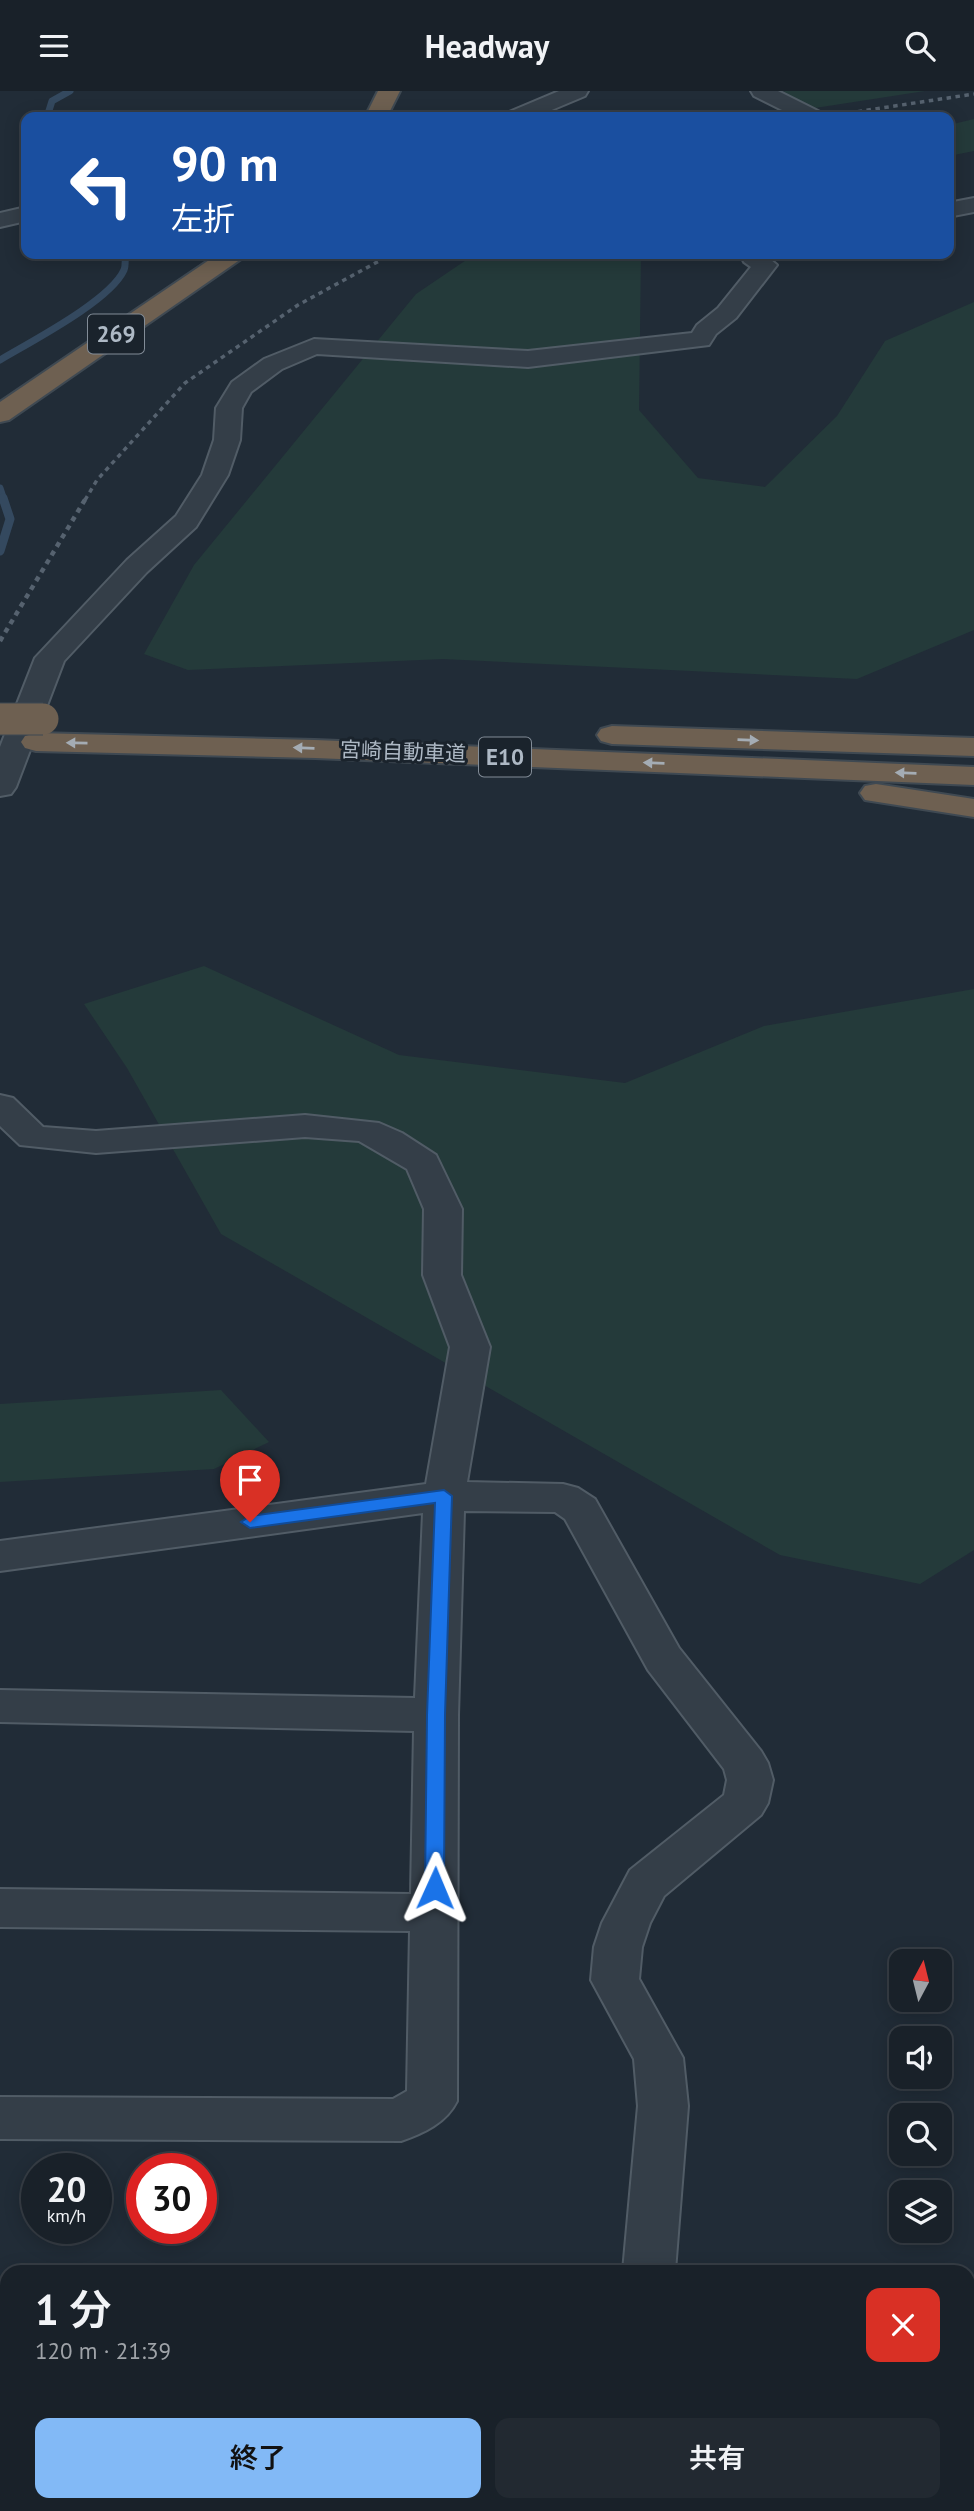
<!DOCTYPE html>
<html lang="ja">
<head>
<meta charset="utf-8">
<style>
  body { margin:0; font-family:"PT Sans","Noto Sans JP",sans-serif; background:#222931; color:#f1f3f6; height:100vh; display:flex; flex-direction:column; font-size:26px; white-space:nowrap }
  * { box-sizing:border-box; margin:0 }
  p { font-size:23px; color:#9fa3a8 }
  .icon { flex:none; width:38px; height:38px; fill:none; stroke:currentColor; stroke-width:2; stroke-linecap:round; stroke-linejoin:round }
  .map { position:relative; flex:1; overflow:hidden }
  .details { position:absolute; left:0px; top:2174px; width:975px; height:247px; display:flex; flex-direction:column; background:#192129; border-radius:21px 21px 0 0; box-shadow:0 4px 18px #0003,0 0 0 2px #373e46 }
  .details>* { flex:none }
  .hud { position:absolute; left:21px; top:21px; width:933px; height:147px; border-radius:14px; box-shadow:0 4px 18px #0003,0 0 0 2px #373e46; background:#1a4fa0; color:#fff; overflow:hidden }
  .needle { width:46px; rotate:7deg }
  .buttons { position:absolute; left:889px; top:1858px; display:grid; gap:14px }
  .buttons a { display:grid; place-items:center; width:63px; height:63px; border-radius:14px; background:#192129; box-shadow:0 4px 18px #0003,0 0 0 2px #373e46; font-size:35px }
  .speed { position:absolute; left:21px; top:2062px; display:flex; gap:14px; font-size:35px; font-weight:700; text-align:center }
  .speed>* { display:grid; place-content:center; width:91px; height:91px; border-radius:50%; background:#192129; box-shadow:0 4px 18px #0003,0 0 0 2px #373e46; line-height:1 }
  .speed small { font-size:18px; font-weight:400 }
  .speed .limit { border:10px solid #d22; background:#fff; color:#111 }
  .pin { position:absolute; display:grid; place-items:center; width:60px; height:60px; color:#fff; margin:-72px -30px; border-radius:50% 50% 50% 0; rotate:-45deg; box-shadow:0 0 7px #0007 }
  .pin .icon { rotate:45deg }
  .me { position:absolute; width:77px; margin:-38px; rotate:1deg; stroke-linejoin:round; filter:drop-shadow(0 0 5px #0008) }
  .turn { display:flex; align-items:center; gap:24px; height:147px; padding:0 35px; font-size:32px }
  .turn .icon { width:91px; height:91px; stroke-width:2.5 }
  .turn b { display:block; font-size:49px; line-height:60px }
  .round { display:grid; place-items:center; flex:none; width:74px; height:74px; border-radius:14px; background:#222931 }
  .summary { display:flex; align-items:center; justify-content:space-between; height:119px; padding:0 35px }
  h1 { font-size:42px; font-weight:600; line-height:52px }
  .primary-button { display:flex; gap:14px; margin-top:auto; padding:14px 35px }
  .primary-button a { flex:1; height:80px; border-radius:14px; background:#82b9f6; color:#111; font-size:28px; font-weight:600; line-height:80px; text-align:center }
  .primary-button a+a { background:#222931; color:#f1f3f6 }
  header { display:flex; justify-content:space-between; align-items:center; height:91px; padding:0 35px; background:#192129; font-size:32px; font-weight:600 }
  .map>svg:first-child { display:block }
</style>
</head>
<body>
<header><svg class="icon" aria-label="menu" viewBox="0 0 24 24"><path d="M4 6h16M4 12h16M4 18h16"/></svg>Headway<svg class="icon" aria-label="search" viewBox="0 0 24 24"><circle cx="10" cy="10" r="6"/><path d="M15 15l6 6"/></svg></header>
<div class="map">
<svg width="974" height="2420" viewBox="0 0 974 2420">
  <rect width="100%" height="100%" fill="#212c37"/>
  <g fill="#243a3a">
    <polygon points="785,0 925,0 815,17 779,3"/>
    <polygon points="974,28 974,60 949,65 949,34"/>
    <polygon points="475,163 641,163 639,319 698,387 765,396 837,325 885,250 974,211 974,539 857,588 443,568 188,579 144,563 194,474 416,203"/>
    <polygon points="204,875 399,964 625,992 764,935 974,898 974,1459 920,1493 780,1464 221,1143 127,977 84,913"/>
    <polygon points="221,1299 269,1351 214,1378 0,1391 0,1313"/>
  </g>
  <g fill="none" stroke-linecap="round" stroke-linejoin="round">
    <g stroke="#34495f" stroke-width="7">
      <polyline points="47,26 52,10 70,0"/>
      <path d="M0,269c30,-18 110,-59 124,-90 2,-5 1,-11 1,-16"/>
      <polyline points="0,397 4,409"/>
    </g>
    <polyline stroke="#34495f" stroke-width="9" points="0,460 10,428 3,407"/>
    <g stroke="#515c66" stroke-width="4">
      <g id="minor">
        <polygon points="559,0 588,0 585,5 535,26 506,26 509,21"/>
        <polygon points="751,0 778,0 820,21 823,26 796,26 754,5"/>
        <polygon points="974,107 974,121 948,126 948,112"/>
        <polygon points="26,116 26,130 0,136 0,122"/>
        <polygon points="740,163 764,163 777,174 736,227 716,243 709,254 528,276 317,263 282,278 251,301 242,317 240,349 228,384 196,436 147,481 64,570 16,696 11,703 0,705 0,656 35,567 127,469 176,425 202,384 214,349 216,317 232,291 264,268 314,248 528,260 692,242 697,234 718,217 751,176 744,171"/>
        <path d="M0,1004l13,3 30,29 53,4 209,-16 74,8 23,10 34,22 26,54 -1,66 29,72 -23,135 96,2 15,4 17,11 84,149 82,103 7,12 5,17 -5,23 -7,12 -97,81 -14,27 -8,24 -3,32 44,79 5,48 -13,165h-52l15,-165 -4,-47 -43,-79 3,-33 8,-24 28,-53 94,-75 3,-15 -3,-11 -76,-99 -83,-151 -10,-7 -91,-1 -6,204 -1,386c-11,22 -33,32 -56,40l-401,-2v-42l393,2 14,-8 3,-160 -410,-4v-38l411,5 3,-163 -414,-9v-32l415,8 8,-185 -423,58v-30l426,-57 24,-137 -27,-72 1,-66 -17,-40 -48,-28 -54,-4 -209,16 -76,-8 -20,-19z"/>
        <polygon points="576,2413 634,2413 631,2420 573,2420"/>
      </g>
    </g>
    <g stroke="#3f4952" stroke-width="4">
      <g id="highway">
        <polygon points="378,0 400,0 387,26 365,26"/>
        <polygon points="218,163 245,163 241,168 9,329 0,331 0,311"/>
        <polygon points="612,635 974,647 974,665 612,653 601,650 597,644 601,638"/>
        <polygon points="36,642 315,649 974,676 974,694 315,667 36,660 25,657 21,651 25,645"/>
        <polygon points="876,693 974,708 974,726 865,709 860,702 865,695"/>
      </g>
    </g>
    <use href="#minor" fill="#343e48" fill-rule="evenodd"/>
    <use href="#highway" fill="#6e6051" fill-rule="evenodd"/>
    <g stroke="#56626f" stroke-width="3.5" stroke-dasharray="4.5 4.5" stroke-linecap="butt">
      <polyline points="822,26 974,3"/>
      <polyline points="85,409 97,389 185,292 298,214 392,163"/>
    </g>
    <polyline stroke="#56626f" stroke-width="4.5" stroke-dasharray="5 5" stroke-linecap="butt" points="0,550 86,407"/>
    <g stroke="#3f4952" stroke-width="33" stroke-linecap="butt">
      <polyline id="highway-bridge" points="0,628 43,628"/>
    </g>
    <use href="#highway-bridge" stroke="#6e6051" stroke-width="31"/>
  </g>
  <defs><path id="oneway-solid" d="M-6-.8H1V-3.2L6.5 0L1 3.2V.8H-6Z" transform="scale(1.75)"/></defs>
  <g fill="#a4acb4">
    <use href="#oneway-solid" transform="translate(748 649) rotate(2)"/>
    <use href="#oneway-solid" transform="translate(77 652) rotate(-179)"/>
    <use href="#oneway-solid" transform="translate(304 657) rotate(-178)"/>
    <use href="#oneway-solid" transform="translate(654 672) rotate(-178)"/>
    <use href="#oneway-solid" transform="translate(906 682) rotate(-178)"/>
  </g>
  <polygon fill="#1a73e8" stroke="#114b97" stroke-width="2" points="444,1399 452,1405 445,1624 444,1797 441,1803 435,1805 428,1803 425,1797 427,1624 435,1412 250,1437 241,1431 250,1425"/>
  <g text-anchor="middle" stroke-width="6" stroke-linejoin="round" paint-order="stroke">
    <g font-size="21" fill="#aeb9c5" stroke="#1a232c">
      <text transform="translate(403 661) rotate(2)" y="7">宮崎自動車道</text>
    </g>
    <g fill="#1a232c" stroke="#828c97" stroke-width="2">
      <rect x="88" y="223.5" width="56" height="39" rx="5"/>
      <rect x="479" y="646.5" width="52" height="39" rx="5"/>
    </g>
    <g font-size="23" font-weight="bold" fill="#aeb9c5">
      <text x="116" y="251">269</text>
      <text x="505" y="674">E10</text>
    </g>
  </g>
</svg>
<div class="buttons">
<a><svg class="needle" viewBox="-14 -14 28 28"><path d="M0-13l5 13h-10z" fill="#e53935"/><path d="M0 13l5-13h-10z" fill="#9fa3a8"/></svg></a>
<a><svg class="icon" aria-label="sound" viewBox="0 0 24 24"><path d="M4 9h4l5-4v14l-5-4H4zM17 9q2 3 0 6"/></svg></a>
<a><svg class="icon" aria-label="search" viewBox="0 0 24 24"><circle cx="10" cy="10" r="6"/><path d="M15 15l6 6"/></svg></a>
<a><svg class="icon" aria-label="layers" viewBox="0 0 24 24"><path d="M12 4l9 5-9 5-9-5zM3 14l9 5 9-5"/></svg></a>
</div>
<div class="speed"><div>20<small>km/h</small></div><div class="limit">30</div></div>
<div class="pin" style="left:250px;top:1431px;background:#d93025"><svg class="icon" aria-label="arrive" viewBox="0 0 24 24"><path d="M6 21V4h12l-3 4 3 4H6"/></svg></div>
<svg class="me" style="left:435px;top:1797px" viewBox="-20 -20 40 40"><path d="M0-17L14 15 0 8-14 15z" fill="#1a73e8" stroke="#fff" stroke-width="4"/></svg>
<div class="hud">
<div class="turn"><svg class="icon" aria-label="left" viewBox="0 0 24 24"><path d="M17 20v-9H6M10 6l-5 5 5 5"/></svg><div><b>90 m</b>左折</div></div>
</div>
<section class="details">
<div class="summary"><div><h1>1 分</h1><p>120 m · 21:39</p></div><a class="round" style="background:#d93025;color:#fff"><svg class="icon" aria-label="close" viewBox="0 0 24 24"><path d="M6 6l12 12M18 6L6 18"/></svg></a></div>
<div class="primary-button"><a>終了</a><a>共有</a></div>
</section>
</div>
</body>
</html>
